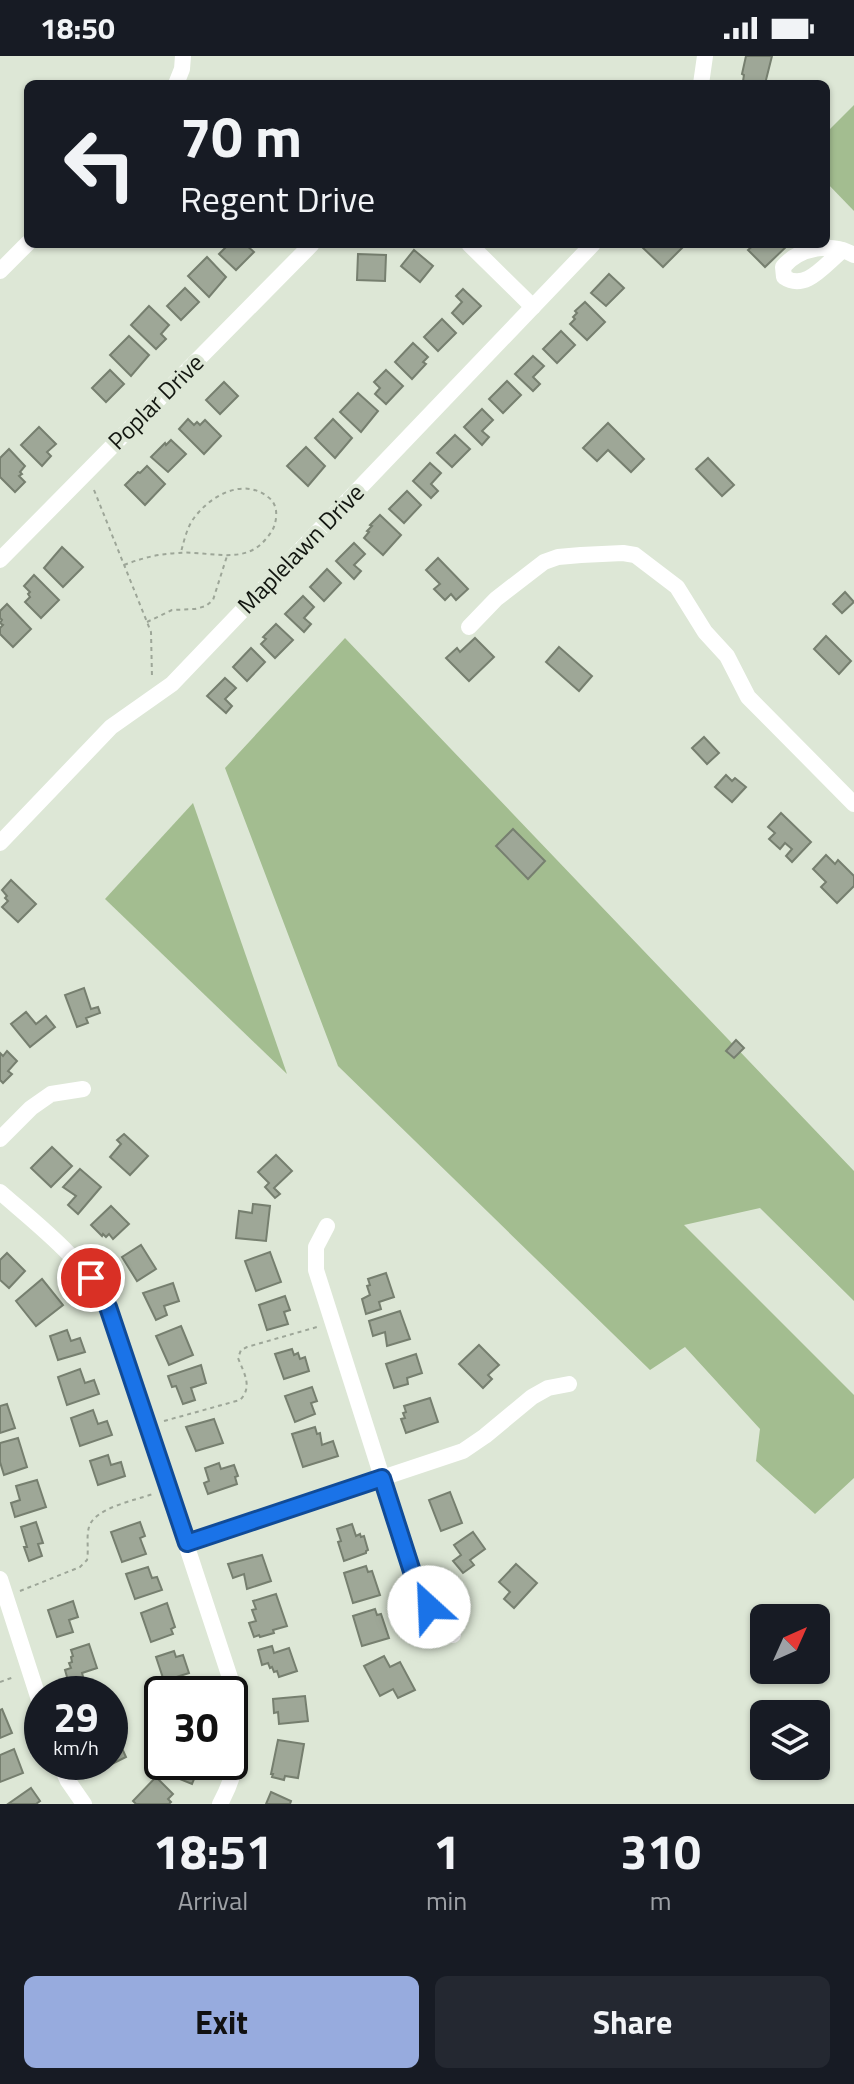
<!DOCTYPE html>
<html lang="en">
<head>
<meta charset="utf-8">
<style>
  body { margin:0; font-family:"Titillium Web",sans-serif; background:#242831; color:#f1f3f6; height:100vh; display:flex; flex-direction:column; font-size:30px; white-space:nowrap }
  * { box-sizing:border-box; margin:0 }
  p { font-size:26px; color:#9ea1a6 }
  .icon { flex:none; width:44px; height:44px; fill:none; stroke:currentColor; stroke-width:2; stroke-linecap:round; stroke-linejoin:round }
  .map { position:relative; height:1748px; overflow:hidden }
  .details { display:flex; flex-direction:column; background:#171b24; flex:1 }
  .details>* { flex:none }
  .hud { position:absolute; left:24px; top:24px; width:806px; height:168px; border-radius:12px; box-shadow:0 2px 6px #0004; background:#171b24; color:#f1f3f6; overflow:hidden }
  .needle { width:52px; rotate:45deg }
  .tools { position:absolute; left:750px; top:1548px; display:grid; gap:16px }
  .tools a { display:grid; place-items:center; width:80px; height:80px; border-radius:12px; background:#171b24; box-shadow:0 2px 6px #0004; font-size:40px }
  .speed { position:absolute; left:24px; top:1620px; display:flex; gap:16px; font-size:40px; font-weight:700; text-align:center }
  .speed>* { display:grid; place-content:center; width:104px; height:104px; border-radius:50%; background:#171b24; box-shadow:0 2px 6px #0004; line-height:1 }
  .speed small { font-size:20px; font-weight:400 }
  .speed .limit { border:4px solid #111; border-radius:12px; background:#fff; color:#111 }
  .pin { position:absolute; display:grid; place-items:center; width:68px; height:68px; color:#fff; margin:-34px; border:4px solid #fff; border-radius:50%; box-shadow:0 2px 8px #0007 }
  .me { position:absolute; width:88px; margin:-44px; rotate:335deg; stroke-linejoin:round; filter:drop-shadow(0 0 6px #0008) }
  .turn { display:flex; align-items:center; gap:28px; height:168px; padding:0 24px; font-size:36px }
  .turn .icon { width:104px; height:104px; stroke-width:2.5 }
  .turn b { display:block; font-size:56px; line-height:68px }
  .eta { display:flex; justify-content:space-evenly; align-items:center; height:136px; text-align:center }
  .eta b { font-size:48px; font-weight:700; line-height:56px }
  .primary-button { display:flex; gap:16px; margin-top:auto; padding:16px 24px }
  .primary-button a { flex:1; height:92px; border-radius:12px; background:#97abde; color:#111; font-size:32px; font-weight:700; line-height:92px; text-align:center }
  .primary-button a+a { background:#242831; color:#f1f3f6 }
  .status { display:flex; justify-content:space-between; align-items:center; height:56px; padding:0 40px; background:#171b24; direction:ltr }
  .status svg { height:22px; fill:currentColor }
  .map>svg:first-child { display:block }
</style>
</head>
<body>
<div class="status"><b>18:50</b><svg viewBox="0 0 49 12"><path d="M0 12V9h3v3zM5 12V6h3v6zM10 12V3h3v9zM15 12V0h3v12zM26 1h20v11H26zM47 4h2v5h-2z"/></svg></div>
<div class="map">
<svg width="854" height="1748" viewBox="0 0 854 1748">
  <rect width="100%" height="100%" fill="#dde7d6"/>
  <g fill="#a3bd90">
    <polygon points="854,49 854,155 826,126 826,77"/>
    <polygon points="345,582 854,1115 854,1245 760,1152 684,1169 854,1339 854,1422 815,1458 756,1405 760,1373 685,1291 650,1314 338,1010 225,712"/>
    <polygon points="193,747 287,1018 105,843"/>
  </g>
  <g fill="#9ea797" stroke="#767f6f" stroke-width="2">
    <polygon points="746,0 772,0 765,28 743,25 744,19 742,18"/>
    <polygon points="229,188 245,188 254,196 236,214 219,198"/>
    <polygon points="645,188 686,188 663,211 642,191"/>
    <polygon points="755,188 789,188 765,211 748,194"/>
    <polygon points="414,194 433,210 420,226 401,210"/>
    <polygon points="358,198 386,199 385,225 357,224"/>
    <polygon points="207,201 226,221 209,241 188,220"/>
    <polygon points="609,218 624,232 606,250 591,237"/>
    <polygon points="185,232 199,246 181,264 167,250"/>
    <polygon points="463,233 481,250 463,268 452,257 462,246 456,240"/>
    <polygon points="585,246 605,266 587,284 570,268 575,263 573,261 577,257 575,255"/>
    <polygon points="149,250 169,269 161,278 166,283 156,293 131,269"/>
    <polygon points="442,263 456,277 438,295 424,281"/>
    <polygon points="561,275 575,289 557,307 543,293"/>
    <polygon points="129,280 149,299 131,320 110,299"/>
    <polygon points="413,287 428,301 423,306 426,308 412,323 395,306"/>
    <polygon points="533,300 544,310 533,321 540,328 533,335 515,318"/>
    <polygon points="110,314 124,328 106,346 92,332"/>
    <polygon points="386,314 403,330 386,348 375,338 380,332 374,326"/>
    <polygon points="507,325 521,339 503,357 489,343"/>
    <polygon points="224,326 238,340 220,358 206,344"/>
    <polygon points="358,337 378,355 361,376 340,356"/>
    <polygon points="482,353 493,364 482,375 489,381 482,389 464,371"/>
    <polygon points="188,363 194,369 197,366 200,369 205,364 221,380 204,398 179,373"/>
    <polygon points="333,363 352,382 335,402 315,382"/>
    <polygon points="608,367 644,403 631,416 608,394 597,405 583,392"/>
    <polygon points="39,371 56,388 47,396 51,400 42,410 21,389"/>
    <polygon points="455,379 470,393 452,411 437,397"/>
    <polygon points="171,384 186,398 168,416 151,401 165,387 166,389"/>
    <polygon points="306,391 325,410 308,430 287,410"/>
    <polygon points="9,393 25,410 20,416 22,418 19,420 25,426 15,436 0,421 0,402"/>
    <polygon points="708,402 734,429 722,440 696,413"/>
    <polygon points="430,407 441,417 431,428 438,435 431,442 413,425"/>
    <polygon points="147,410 165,428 145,449 125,429 138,416 140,417"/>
    <polygon points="407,435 421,449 404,467 389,453"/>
    <polygon points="380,459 401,479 383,499 364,482 369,476 367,475 372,470 370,469"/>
    <polygon points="354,487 365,498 354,509 361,515 354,523 336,505"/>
    <polygon points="62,491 83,511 63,531 44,512"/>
    <polygon points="438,502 468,533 456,544 451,538 445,544 434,533 440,528 426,514"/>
    <polygon points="327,513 341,527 324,545 310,531"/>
    <polygon points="34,519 59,544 41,562 25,546 30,541 28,538 30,536 24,530"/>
    <polygon points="845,536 854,546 842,557 833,548"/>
    <polygon points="303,540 314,551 304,562 311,568 304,576 285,558"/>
    <polygon points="7,548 31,573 13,591 0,578 0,572 3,569 0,567 2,564 0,562 0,555"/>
    <polygon points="276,568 293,584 275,602 261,588 266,583 263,581"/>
    <polygon points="826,580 851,605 839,618 814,593"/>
    <polygon points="475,582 494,601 469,625 446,602 457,592 460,596"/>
    <polygon points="559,591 592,620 579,635 546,606"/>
    <polygon points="251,592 265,606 247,625 233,611"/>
    <polygon points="225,622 236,632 225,643 232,650 226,657 207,640"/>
    <polygon points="704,681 719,697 707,708 692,692"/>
    <polygon points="726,719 732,725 735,722 746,731 732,746 715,731"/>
    <polygon points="781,757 811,786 792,806 786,800 792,793 785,787 780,793 769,783 775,777 768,771"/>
    <polygon points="513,773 545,805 528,823 496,790"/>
    <polygon points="826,799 835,808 838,804 854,820 854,830 837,847 821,831 826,826 813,813"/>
    <polygon points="11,824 36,848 18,866 2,851 8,845 5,842 7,840 2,834"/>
    <polygon points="84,932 91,953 98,951 100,957 86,962 88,967 77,971 65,939"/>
    <polygon points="26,956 36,968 46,960 55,971 30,991 11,968"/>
    <polygon points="736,984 744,992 734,1002 726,995"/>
    <polygon points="7,995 17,1005 8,1015 12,1018 3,1027 0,1024 0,997 3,1000"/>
    <polygon points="124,1078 148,1100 130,1119 110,1101 121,1088 117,1084"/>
    <polygon points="52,1091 72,1110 51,1131 31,1112"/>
    <polygon points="276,1099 292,1115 274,1132 280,1138 275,1142 265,1131 269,1127 258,1116"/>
    <polygon points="80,1113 101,1131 78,1158 68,1149 76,1140 63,1131"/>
    <polygon points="253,1148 270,1150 266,1185 236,1182 239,1155 252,1157"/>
    <polygon points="111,1150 129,1168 113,1183 109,1178 106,1181 103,1178 102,1180 91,1169"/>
    <polygon points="141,1189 156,1213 137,1225 122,1201"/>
    <polygon points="270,1196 281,1226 256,1235 245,1205"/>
    <polygon points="7,1197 25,1215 9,1232 0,1224 0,1204"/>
    <polygon points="386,1217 394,1241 379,1246 381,1253 366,1258 362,1243 370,1239 367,1230 370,1229 368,1223"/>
    <polygon points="42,1223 63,1249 36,1270 16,1245"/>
    <polygon points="173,1227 179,1245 164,1250 167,1259 156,1264 143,1237"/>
    <polygon points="285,1240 290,1254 284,1256 288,1268 267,1274 259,1249"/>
    <polygon points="400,1255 410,1283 387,1290 385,1276 373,1280 369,1265"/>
    <polygon points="181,1270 193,1299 169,1309 156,1280"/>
    <polygon points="67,1274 71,1285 80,1282 85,1296 58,1304 50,1280"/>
    <polygon points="479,1289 499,1309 488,1319 492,1323 483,1332 459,1308"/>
    <polygon points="292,1293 294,1299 298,1297 300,1303 305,1301 309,1315 284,1323 275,1298"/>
    <polygon points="416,1298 422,1317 407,1322 408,1328 394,1332 386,1308"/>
    <polygon points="201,1309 206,1327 191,1332 195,1344 183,1348 176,1330 172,1331 168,1320"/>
    <polygon points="80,1313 85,1327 94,1324 99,1338 67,1349 58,1321"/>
    <polygon points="312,1331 317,1345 311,1347 315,1358 295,1366 285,1340"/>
    <polygon points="430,1342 438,1366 406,1377 401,1363 405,1362 403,1357 406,1356 404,1350"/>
    <polygon points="7,1348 15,1372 0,1377 0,1350"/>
    <polygon points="93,1354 98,1368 107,1365 112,1379 80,1390 71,1362"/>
    <polygon points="214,1363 223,1387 196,1395 186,1371"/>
    <polygon points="315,1371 317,1378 320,1377 322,1389 333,1385 338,1400 303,1411 292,1378"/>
    <polygon points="18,1382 27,1411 4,1419 0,1406 0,1387"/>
    <polygon points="108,1399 111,1409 121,1406 125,1420 98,1429 90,1405"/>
    <polygon points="219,1407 221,1413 234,1409 238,1420 235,1421 237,1428 208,1438 204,1427 209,1425 205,1412"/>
    <polygon points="37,1424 46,1451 15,1461 11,1447 20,1444 16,1430"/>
    <polygon points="450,1436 462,1467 441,1475 429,1444"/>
    <polygon points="36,1466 43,1487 38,1488 42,1500 29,1505 24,1491 27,1491 21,1471"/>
    <polygon points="140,1466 145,1480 140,1482 146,1498 122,1506 111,1476"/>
    <polygon points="352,1468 356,1480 360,1478 361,1481 364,1480 368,1494 366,1495 366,1497 344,1505 338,1486 341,1485 337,1473"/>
    <polygon points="473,1476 485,1493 470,1504 474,1509 463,1517 453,1505 461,1499 454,1489"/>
    <polygon points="262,1499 271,1525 247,1533 244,1518 233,1522 228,1508"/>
    <polygon points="516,1508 537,1527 514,1552 504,1543 510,1536 499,1526"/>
    <polygon points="366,1510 368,1516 372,1515 380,1539 353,1547 344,1517"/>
    <polygon points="148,1511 152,1522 157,1521 162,1534 135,1543 126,1518"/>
    <polygon points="276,1538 287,1570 273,1574 274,1577 260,1581 259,1579 254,1581 249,1567 256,1565 252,1554 256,1553 253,1545"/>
    <polygon points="73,1545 78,1561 69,1564 73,1576 57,1581 48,1554"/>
    <polygon points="167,1547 175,1571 171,1573 173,1578 151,1586 141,1557"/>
    <polygon points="375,1553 377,1559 381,1558 389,1582 362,1590 353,1560"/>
    <polygon points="89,1588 97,1612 82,1617 84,1624 69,1628 65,1614 71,1612 69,1607 72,1606 71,1601 73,1600 71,1594"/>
    <polygon points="272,1590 274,1597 289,1592 297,1615 279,1621 277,1615 274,1616 272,1611 270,1612 268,1607 262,1609 258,1594"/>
    <polygon points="174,1595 176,1601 183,1599 189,1617 164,1625 156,1601"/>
    <polygon points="384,1600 390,1611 400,1606 415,1634 398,1642 393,1633 380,1640 364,1610"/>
    <polygon points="305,1640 308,1665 279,1668 278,1656 274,1657 273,1643"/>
    <polygon points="2,1653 12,1677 0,1682 0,1654"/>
    <polygon points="115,1677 126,1701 104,1712 101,1706 110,1706 110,1680"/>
    <polygon points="278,1684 304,1688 298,1722 285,1720 284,1724 272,1721 273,1718 271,1718"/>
    <polygon points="14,1693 23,1717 0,1726 0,1699"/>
    <polygon points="169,1706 201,1706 192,1728 165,1717"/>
    <polygon points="156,1721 173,1738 168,1743 171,1746 169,1748 136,1748 133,1745"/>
    <polygon points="31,1732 40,1745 36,1748 8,1748"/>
    <polygon points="271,1736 291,1745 290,1748 266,1748"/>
  </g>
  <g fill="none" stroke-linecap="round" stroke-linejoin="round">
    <g stroke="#9da698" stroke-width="2" stroke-dasharray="4 4" stroke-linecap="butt">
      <polyline points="94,434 151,576 152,621"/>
      <path d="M124,509c18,-7 34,-11 54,-12 29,-3 65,13 87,-13 6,-7 10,-12 11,-22 1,-8 -1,-16 -8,-21 -25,-20 -58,-1 -74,21 -7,9 -10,23 -13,34"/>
      <polyline points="147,566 172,554 195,553 206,550 213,544 227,500"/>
      <path d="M164,1365l76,-21c13,-13 4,-27 -2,-42l3,-8 6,-3 70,-20"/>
      <path d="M20,1535l60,-24 7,-7c2,-11 -1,-23 2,-33 5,-19 47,-27 64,-33"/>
      <polyline points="0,1626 14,1621"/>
    </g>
    <g stroke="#fff" stroke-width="16">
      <polyline points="176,28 182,13 183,0"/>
      <polyline points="701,28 705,0"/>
      <polyline points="469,188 533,251"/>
      <path d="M843,194c-18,14 -37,42 -59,27l-1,-10c17,-20 48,-25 71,-12"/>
      <polyline points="0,215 28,187"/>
      <polyline points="0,504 312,188"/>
      <polyline points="469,571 496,543 544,506 558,501 581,499 623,497 635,499 677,531 705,576 727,600 748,641 854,748"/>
      <polyline points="0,787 111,671 172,628 593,188"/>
      <polyline points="0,1083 31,1052 51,1038 83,1033"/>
      <path d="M0,1136c40,35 83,67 108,115l129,392c7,37 1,72 -17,105"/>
      <polyline points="327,1170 316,1191 316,1214 417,1531 429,1551 453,1579"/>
      <polyline points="187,1487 463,1395 485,1380 532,1341 548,1332 569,1328"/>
      <polyline points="0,1523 42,1653"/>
      <polyline points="59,1706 68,1725 84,1748"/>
    </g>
  </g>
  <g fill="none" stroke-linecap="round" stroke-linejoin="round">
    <g stroke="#114b97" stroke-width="20">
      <polyline id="route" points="91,1222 108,1251 187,1487 382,1422 417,1531 429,1551"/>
    </g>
    <use href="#route" stroke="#1a73e8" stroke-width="14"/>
  </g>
  <g text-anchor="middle" stroke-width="8" stroke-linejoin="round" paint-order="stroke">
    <g font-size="24" fill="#121610" stroke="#dde7d6">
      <text transform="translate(156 346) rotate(-45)" y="8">Poplar Drive</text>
      <text transform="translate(301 493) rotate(-46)" y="8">Maplelawn Drive</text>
    </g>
  </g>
</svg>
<div class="tools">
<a><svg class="needle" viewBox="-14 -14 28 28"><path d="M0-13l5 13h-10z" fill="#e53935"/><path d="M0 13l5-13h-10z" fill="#9ea1a6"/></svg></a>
<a><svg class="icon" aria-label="layers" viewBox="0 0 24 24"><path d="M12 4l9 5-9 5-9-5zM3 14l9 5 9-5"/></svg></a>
</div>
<div class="speed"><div>29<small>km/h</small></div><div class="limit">30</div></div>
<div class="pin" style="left:91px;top:1222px;background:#d93025"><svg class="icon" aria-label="arrive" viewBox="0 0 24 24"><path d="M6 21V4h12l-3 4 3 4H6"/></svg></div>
<svg class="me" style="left:429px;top:1551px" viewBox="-20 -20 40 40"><circle r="19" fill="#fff"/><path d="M0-13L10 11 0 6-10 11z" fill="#1a73e8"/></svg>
<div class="hud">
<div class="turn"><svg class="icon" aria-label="left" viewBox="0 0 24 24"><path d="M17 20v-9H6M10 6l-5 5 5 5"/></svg><div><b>70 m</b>Regent Drive</div></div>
</div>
</div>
<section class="details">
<div class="eta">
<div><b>18:51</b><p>Arrival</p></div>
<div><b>1</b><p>min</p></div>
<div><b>310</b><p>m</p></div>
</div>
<div class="primary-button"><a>Exit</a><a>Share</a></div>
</section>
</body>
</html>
